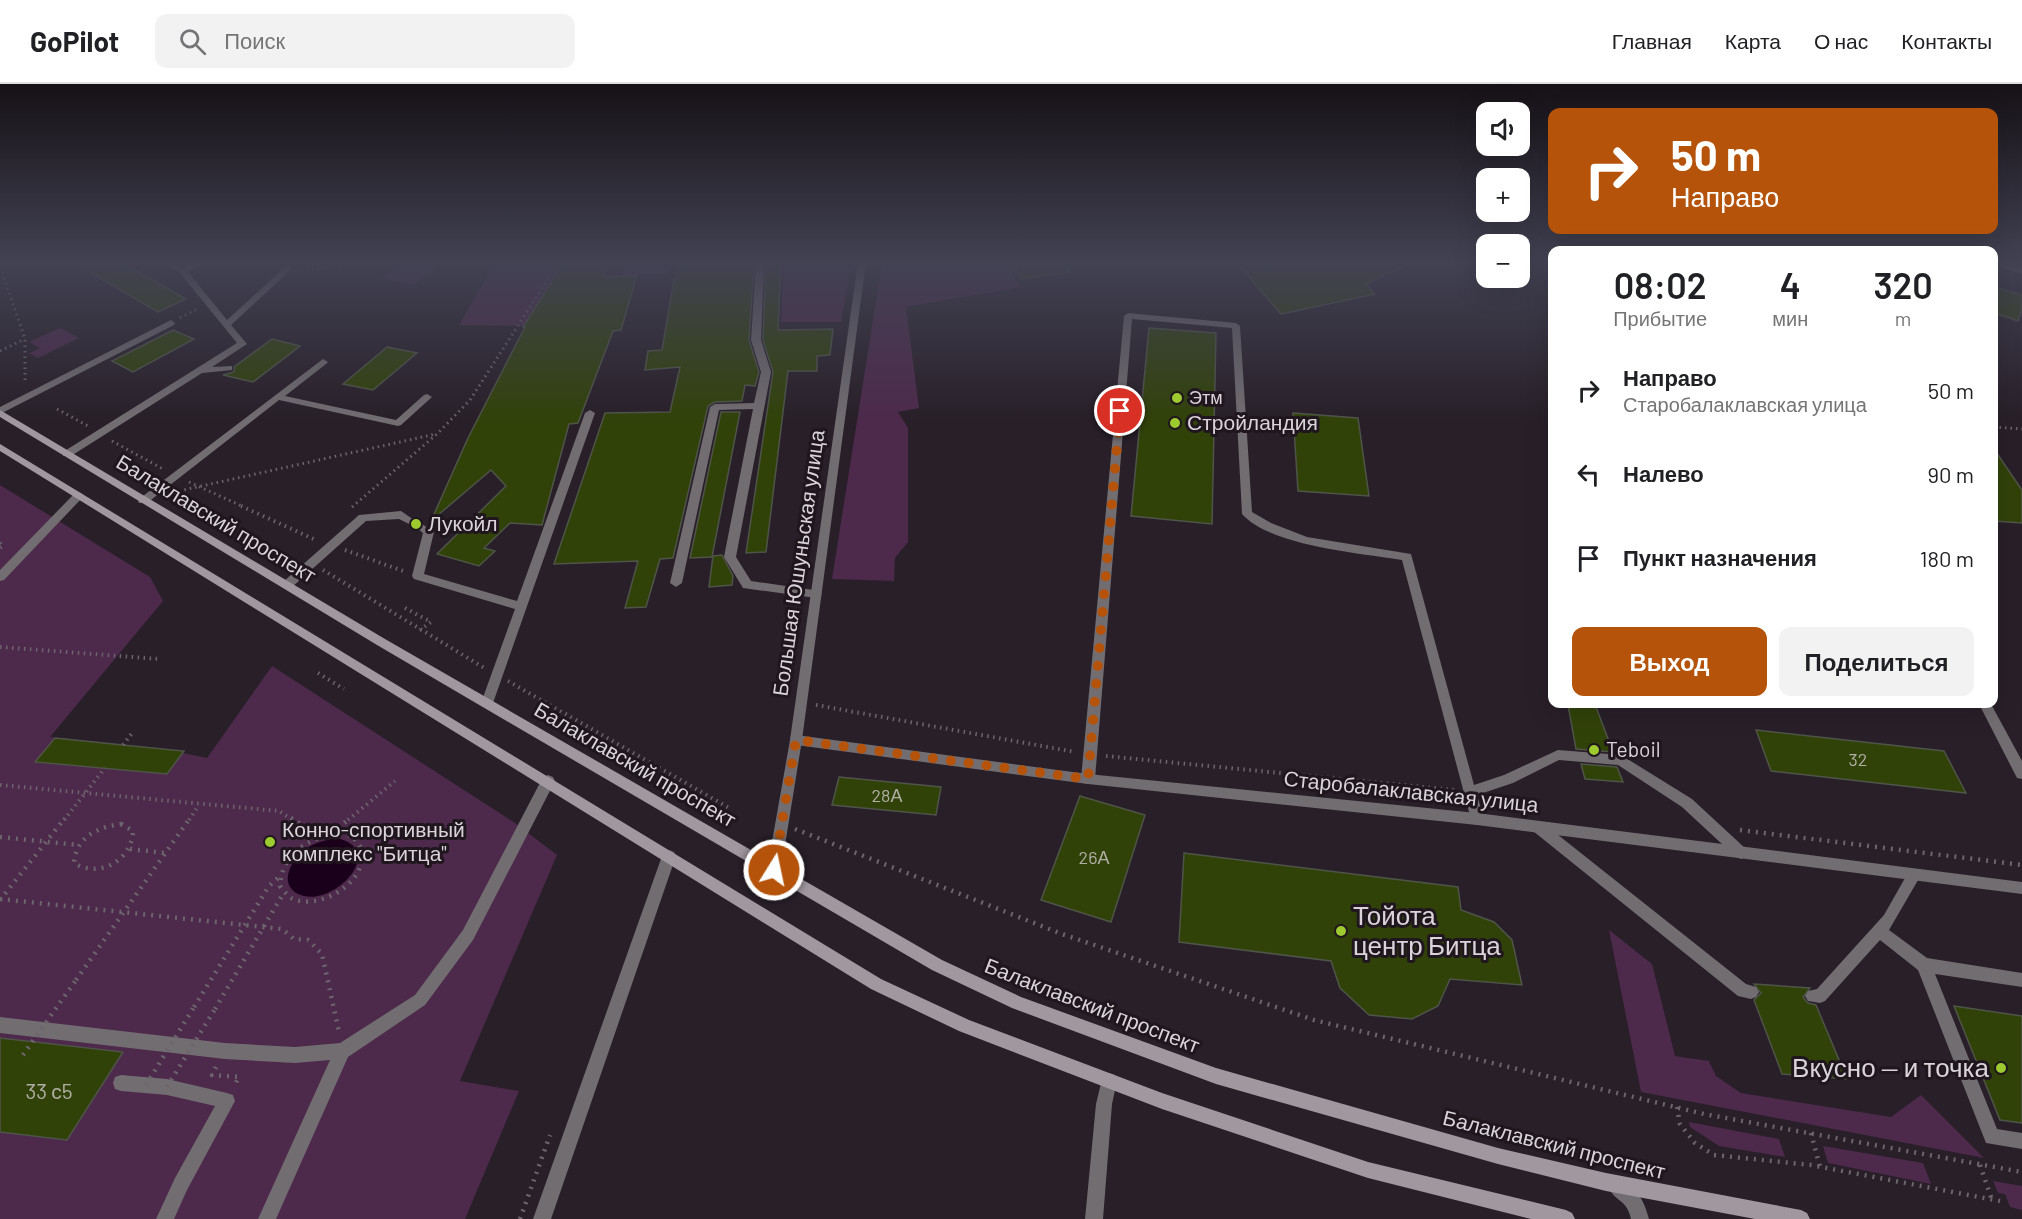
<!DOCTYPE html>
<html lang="ru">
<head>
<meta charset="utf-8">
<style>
  body { margin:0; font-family:Barlow,sans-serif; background:#f2f2f2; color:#202124; height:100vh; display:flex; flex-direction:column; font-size:22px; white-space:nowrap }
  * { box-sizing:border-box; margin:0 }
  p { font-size:20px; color:#757577 }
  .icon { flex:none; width:33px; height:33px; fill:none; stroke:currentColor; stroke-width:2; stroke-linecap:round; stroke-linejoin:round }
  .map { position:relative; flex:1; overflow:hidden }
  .details { position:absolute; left:1548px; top:162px; width:450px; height:462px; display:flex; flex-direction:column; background:#fff; border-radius:12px; box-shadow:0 6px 24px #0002 }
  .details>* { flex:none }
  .guide { position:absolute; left:1548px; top:24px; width:450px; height:126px; border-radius:12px; box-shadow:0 6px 24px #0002; background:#b45309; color:#fff; overflow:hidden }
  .controls { position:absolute; left:1476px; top:18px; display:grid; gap:12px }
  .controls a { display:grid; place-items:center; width:54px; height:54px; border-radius:12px; background:#fff; box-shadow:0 6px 24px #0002; font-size:30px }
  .pin { position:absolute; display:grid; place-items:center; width:51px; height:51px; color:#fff; margin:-26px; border:3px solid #fff; border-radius:50%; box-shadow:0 2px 6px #0007 }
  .me { position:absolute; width:66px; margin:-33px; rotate:10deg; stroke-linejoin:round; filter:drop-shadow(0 0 4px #0008) }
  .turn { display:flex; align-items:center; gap:21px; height:126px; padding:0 24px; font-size:27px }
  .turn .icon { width:78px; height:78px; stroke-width:2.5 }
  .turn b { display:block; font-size:42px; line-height:51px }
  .eta { display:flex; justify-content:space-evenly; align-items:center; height:102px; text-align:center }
  .eta b { font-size:36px; font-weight:600; line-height:42px }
  .cta { display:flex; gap:12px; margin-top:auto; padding:12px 24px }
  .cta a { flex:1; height:69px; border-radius:12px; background:#b45309; color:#fff; font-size:24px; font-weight:600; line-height:69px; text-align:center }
  .cta a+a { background:#f2f2f2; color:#202124 }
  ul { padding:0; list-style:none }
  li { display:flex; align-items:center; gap:18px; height:84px; padding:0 24px }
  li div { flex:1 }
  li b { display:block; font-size:22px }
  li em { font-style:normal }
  header { display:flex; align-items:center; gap:36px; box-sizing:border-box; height:84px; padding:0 30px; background:#fff; border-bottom:2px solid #e0e0e0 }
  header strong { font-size:28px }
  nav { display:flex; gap:33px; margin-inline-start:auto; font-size:21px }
  .search { width:420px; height:54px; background:#f2f2f2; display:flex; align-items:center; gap:15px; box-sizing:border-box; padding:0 21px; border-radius:12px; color:#757577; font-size:22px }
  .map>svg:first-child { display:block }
</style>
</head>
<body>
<header>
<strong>GoPilot</strong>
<div class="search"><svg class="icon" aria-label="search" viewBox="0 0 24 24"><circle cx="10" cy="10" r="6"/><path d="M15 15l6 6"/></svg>Поиск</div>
<nav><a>Главная</a><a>Карта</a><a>О нас</a><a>Контакты</a></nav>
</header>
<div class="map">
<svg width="2022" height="1135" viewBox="0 0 2022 1135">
  <rect width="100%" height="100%" fill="#281f28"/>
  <g fill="#4d294b">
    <polygon points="403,178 442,180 414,201 381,194"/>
    <polygon points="495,178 564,178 525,242 459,241"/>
    <polygon points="626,178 668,178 666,189 622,192"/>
    <polygon points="784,178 852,178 841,238 781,238"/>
    <polygon points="885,178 1007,178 1019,203 906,223 919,324 898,328 908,344 908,458 895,474 894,497 832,495 879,198"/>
    <polygon points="60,244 79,254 38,274 29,269 40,264 29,258"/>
    <polygon points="0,401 150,493 163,517 50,653 184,667 183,669 207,674 272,582 515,739 557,771 460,997 519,1007 465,1135 0,1135"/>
    <polygon points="1609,846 1652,880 1675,972 1709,977 1716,992 1741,1009 1891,1033 1921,1011 1984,1074 1641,1008"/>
    <polygon points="1689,1038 1779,1055 1785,1073 1719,1062 1690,1043"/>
    <polygon points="1823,1062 1923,1079 1931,1100 1828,1079"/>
    <polygon points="1993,1097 2022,1102 2022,1126 2010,1123 2005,1110 1998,1109"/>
  </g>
  <path fill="#1b001b" d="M337,754c50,12 -1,66 -33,58 -28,-7 -15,-36 3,-48 9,-6 19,-8 30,-10z"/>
  <g fill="#314209" stroke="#4f5448" stroke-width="1.5">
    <polygon points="72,178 121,178 186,215 158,228"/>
    <polygon points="564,178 610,178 603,193 637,191 621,246 613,247 578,339 569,340 542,441 510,439 484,464 495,467 479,482 437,470 506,402 491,386 431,437 468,354 525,243 523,243"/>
    <polygon points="680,178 754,178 749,256 759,288 755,302 745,301 742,317 715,318 708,322 673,474 660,475 646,523 625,524 638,477 554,480 605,329 670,328 680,283 645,286 648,267 662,266 674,195 677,195"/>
    <polygon points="766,178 781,178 778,246 833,245 830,271 817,272 817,287 788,287 766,468 746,469 773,288 763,256"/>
    <polygon points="1012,178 1068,178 1069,188 1021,195"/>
    <polygon points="1236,178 1413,178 1365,200 1375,210 1281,230"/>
    <polygon points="1994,203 2022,211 2022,225 2018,237 1994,229"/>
    <polygon points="1149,244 1216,249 1212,440 1131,432"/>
    <polygon points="173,246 194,255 133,288 112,277"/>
    <polygon points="272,255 300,262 253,298 223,291 234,288 234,283"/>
    <polygon points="387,263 417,269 373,306 343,300"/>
    <polygon points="721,328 740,328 712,473 690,474"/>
    <polygon points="1293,329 1358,334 1369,412 1298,407"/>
    <polygon points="1994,365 2022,406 2022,439 1994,437"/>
    <polygon points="722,471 733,492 732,501 709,503 713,472"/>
    <polygon points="1568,621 1596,623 1613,668 1576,665"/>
    <polygon points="1756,646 1944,667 1966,709 1771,687"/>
    <polygon points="55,654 123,661 184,667 167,690 35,678"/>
    <polygon points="1581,680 1617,683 1623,698 1585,695"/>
    <polygon points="839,693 941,703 936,731 832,721"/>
    <polygon points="1080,712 1145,731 1111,838 1041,816"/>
    <polygon points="1184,769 1458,803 1461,826 1494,838 1512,856 1522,901 1450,895 1438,922 1412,935 1369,931 1340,904 1331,877 1179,858"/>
    <polygon points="1754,900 1810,904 1803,913 1808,919 1816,921 1847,995 1782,990 1754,916 1761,909"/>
    <polygon points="1954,922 2022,932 2022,1039 2000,1036"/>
    <polygon points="0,954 123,968 67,1056 0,1048"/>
  </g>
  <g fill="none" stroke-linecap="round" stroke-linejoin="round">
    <g stroke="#6d656d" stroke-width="3" stroke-dasharray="1.5 4" stroke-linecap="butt">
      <polyline points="9,178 0,182 25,255 25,300"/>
      <polyline points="301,187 362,178"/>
      <polyline points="180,234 197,225"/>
      <polyline points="0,267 25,255"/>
      <polyline points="57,325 88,342"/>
      <polyline points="1994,343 2022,345"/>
      <polyline points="112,357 163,385"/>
      <polyline points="189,398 244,423"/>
      <polyline points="179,407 436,350"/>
      <polyline points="352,423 437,350 470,316 559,178"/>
    </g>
    <g stroke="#6d656d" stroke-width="4" stroke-dasharray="1.5 4.5" stroke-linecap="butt">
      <polyline points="241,422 316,456"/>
      <polyline points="0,459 3,462 0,464"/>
      <polyline points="345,466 403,487"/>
      <polyline points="323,486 486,585"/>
      <polyline points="405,524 431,538 420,546"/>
      <polyline points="0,563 159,575"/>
      <polyline points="318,589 344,605"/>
      <polyline points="508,597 731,725"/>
      <polyline points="816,621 1075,668"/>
      <polyline points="123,661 133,648"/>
      <polyline points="1106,672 1454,706"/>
      <polyline points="0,701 279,727 293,736"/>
      <polyline points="64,736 105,684"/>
      <polyline points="189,736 199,721"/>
      <polyline points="348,736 395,697"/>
    </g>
    <g stroke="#6d656d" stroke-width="4.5" stroke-dasharray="2 6" stroke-linecap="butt">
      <polyline points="291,734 320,752"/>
      <path d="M121,740l12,7c-1,29 -34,48 -59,32 2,-26 24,-36 47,-39z"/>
      <polyline points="795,745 1062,850 1314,936 1704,1030 2022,1088"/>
      <polyline points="1740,746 2022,781"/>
      <polyline points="332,749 350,734"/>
      <path d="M332,750l20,2c4,5 9,10 10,16 4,31 -42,58 -69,47 -5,-2 -9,-8 -13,-13 2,-31 24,-45 52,-52z"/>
      <polyline points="0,753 78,761"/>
      <polyline points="130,765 165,769"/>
      <polyline points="0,815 282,845 294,855 308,856 322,870 339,948"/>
      <polyline points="0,816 65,734"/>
      <polyline points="76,896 190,734"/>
      <polyline points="194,923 269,802 279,793"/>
      <polyline points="215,925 283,810"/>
      <polyline points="216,983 212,991 239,993 234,1002"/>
      <polyline points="1677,1023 1680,1040 1695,1059 1714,1071 1811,1081 2000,1117"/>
      <polyline points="1811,1049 1820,1083"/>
      <polyline points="1980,1081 1992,1116"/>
      <polyline points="520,1135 550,1051"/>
    </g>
    <g fill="#726d71" fill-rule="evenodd">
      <polygon points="161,178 172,178 183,184 192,178 202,178 188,188 227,236 287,181 294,183 231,241 247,260 212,283 232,282 232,286 202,289 71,372 63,372 63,368 237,259 180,189"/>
      <polygon points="756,178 764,178 761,256 771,288 736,473 751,497 820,507 822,510 820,513 816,514 743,504 724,473 753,325 719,326 682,499 676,503 670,499 710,323 715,320 754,319 761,288 751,256"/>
      <path d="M1128,229l108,10 4,3 12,186 19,11 36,14 104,17 63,231 30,-10 54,-25 63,5 71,44 54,50 2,4 -2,4 -5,2 -5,-2 -54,-50 -64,-42 -59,-5 -46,23 -36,12 7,24 -2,4 -5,2 -5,-2 -70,-263c-41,-7 -132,-14 -160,-46l-10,-186 -100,-9 -37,460 -2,4 -5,1 -5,-1 -2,-4 43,-463z"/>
      <polygon points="171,236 175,239 174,241 0,330 0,323"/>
      <polygon points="323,275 328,278 326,280 285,312 396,336 424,311 427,310 432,313 401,341 398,342 279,316 147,419 139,419 138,417 139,415"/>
      <polygon points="590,326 595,329 493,619 491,622 483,622 481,619 515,525 414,495 412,492 423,449 417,444 422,440 434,448 424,490 517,517 585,329"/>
      <polygon points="79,408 84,411 83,413 4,496 0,497 0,486 75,409"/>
      <polygon points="401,427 414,436 413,439 409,440 399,435 366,437 291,504 283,504 281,501 283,498 359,431"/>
      <polygon points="548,691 553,693 555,697 473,856 425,921 348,973 276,1135 258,1135 330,976 295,979 225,975 0,949 0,933 225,959 295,963 340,959 415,911 463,846 543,693"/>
      <polygon points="1538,737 1543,739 1746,900 1756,903 1759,908 1756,913 1751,915 1738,912 1533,747 1531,743 1533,739"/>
      <polygon points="669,766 674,768 676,772 551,1135 533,1135 662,772 664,768"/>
      <polygon points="1914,785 1919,787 1921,791 1889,846 1927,874 2022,889 2022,903 1935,890 1997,1045 2022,1049 2022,1065 1986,1059 1918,886 1880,856 1825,917 1820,919 1808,917 1805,912 1808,907 1817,905 1884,831 1909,787"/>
      <polygon points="1109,989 1115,991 1117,997 1112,1020 1103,1135 1085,1135 1096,1020 1103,991"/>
      <polygon points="121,991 167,995 227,1009 233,1011 235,1017 187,1106 174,1135 156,1135 175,1094 215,1022 167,1011 121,1007 115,1005 113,999 115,993"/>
    </g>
    <polygon fill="#726d71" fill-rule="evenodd" points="796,651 1088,690 1477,729 2022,798 2022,810 1477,741 1088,700 796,661 791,660 790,656 791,652"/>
    <g fill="#726d71" fill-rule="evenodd">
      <polygon points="858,178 866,178 802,656 781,786 779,790 774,792 769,790 767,786 790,656"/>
      <polygon points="1994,178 2022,184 2022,190 1994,182"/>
      <polygon points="1979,620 1991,620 2022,677 2022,695 2017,694"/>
      <path d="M1618,1095c19,8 26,21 31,40h-18c-4,-20 -16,-17 -22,-31l3,-6z"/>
    </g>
    <g fill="#a0979f" fill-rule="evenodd">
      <polygon points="0,326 385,555 942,876 1021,913 1216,984 1498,1064 1606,1089 1801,1126 1807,1129 1810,1135 1755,1135 1606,1107 1498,1080 1216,1000 1012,924 932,886 377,561 0,333"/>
      <polygon points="0,360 881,895 969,936 1162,1009 1368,1078 1566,1126 1572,1129 1575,1135 1531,1135 1368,1094 1162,1025 959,947 871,905 0,367"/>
    </g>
    <g stroke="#6d656d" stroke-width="4.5" stroke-dasharray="2 6" stroke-linecap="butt">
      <polyline points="23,971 76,896"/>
      <polyline points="146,1001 194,923"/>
      <polyline points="167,1003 215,925"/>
    </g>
  </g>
  <linearGradient id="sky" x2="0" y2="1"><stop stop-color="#161116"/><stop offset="0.53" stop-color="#424253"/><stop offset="1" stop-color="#424253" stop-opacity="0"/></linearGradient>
  <rect width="2022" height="337" fill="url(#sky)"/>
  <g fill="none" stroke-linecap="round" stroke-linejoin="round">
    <polyline stroke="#b45309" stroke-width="10" stroke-dasharray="0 18" points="774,786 796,656 1088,695 1120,327"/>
  </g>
  <g fill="#9dca2f" stroke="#1f161e" stroke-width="2">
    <circle cx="1177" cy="314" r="6"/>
    <circle cx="1175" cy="339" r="6"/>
    <circle cx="416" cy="440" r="6"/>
    <circle cx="1594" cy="666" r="6"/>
    <circle cx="270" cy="758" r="6"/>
    <circle cx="1341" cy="847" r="6"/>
    <circle cx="2001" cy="984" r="6"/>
  </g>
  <g text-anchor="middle" stroke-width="6" stroke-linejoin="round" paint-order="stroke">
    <g font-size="18" fill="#dad3d9" stroke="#1f161e" text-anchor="start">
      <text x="1189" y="320">Этм</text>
    </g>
    <g font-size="18" fill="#b0afa5">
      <text x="1858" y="682">32</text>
      <text x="887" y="718">28А</text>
      <text x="1094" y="780">26А</text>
    </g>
    <g font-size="21" fill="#dad3d9" stroke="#1f161e" text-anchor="start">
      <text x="1187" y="346">Стройландия</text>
      <text x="428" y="447">Лукойл</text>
      <text x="1606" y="673">Teboil</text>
      <text x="282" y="753">Конно-спортивный<tspan x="282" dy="24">комплекс "Битца"</tspan></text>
    </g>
    <g font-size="21" fill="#dad3d9" stroke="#1f161e">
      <text transform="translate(216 435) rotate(31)" y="7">Балаклавский проспект</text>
      <text transform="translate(799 479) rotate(-82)" y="7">Большая Юшуньская улица</text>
      <text transform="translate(635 681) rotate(30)" y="7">Балаклавский проспект</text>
      <text transform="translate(1411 708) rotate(6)" y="7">Старобалаклавская улица</text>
      <text transform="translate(1092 922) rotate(21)" y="7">Балаклавский проспект</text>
      <text transform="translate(1554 1061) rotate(14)" y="7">Балаклавский проспект</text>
    </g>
    <g font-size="21" fill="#b0afa5">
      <text x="49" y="1015">33 с5</text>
    </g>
    <g font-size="26" fill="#dad3d9" stroke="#1f161e" text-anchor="start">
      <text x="1353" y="841">Тойота<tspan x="1353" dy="30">центр Битца</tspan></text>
      <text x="1989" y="993" text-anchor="end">Вкусно — и точка</text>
    </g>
  </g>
</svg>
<div class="controls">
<a><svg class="icon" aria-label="sound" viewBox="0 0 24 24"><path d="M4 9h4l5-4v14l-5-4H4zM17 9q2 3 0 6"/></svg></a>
<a>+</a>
<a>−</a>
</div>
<div class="pin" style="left:1120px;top:327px;background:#d93025"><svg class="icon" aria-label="arrive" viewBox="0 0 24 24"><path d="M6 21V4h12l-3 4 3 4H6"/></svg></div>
<svg class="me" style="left:774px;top:786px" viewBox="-20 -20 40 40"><circle r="17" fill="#b45309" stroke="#fff" stroke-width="3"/><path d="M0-11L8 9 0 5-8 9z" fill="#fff"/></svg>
<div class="guide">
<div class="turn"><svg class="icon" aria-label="right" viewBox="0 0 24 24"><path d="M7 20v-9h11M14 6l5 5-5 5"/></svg><div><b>50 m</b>Направо</div></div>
</div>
<section class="details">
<div class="eta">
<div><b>08:02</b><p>Прибытие</p></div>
<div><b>4</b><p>мин</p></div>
<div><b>320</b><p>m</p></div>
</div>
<ul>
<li><svg class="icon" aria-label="right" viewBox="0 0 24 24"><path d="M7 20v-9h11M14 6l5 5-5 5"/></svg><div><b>Направо</b><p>Старобалаклавская улица</p></div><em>50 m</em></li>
<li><svg class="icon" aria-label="left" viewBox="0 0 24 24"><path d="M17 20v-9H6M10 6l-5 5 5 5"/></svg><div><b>Налево</b></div><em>90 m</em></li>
<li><svg class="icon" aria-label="arrive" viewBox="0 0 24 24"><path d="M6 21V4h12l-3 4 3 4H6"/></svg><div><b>Пункт назначения</b></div><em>180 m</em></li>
</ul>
<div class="cta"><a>Выход</a><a>Поделиться</a></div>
</section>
</div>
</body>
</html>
